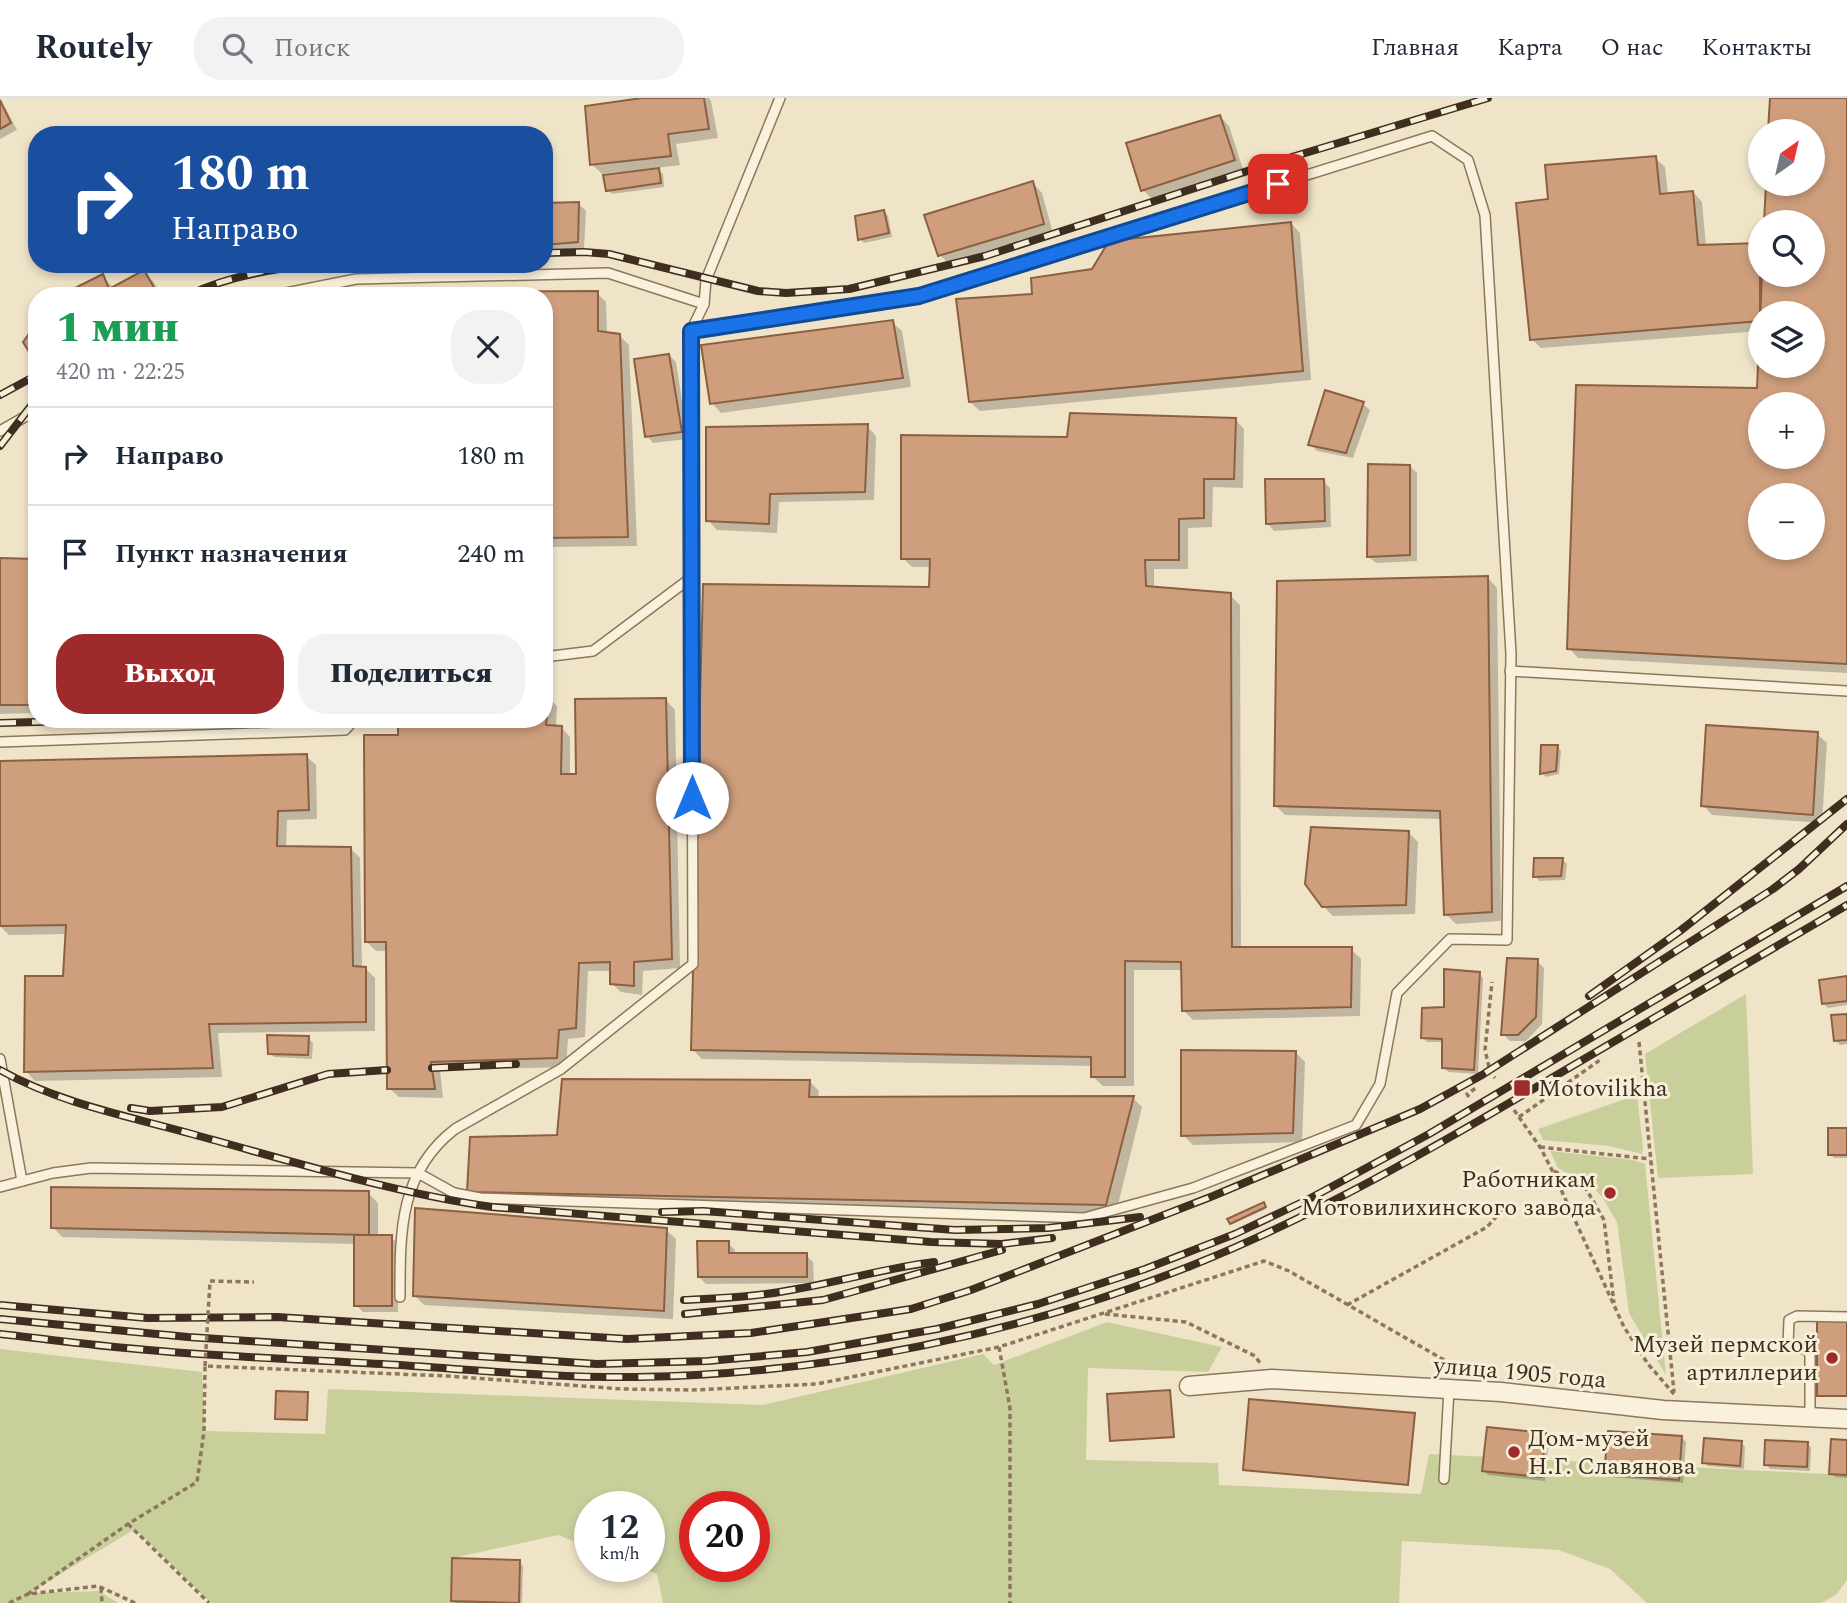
<!DOCTYPE html>
<html lang="ru">
<head>
<meta charset="utf-8">
<style>
  body { margin:0; font-family:Spectral,serif; background:#f2f2f3; color:#1f2937; height:100vh; display:flex; flex-direction:column; font-size:26px; white-space:nowrap }
  * { box-sizing:border-box; margin:0 }
  p { font-size:23px; color:#747a83 }
  .icon { flex:none; width:38px; height:38px; fill:none; stroke:currentColor; stroke-width:2; stroke-linecap:round; stroke-linejoin:round }
  .map { position:relative; flex:1; overflow:hidden }
  .drawer { position:absolute; left:28px; top:189px; width:525px; height:441px; display:flex; flex-direction:column; background:#fff; border-radius:28px; box-shadow:0 4px 10px #0003 }
  .drawer>* { flex:none }
  .banner { position:absolute; left:28px; top:28px; width:525px; height:147px; border-radius:28px; box-shadow:0 4px 10px #0003; background:#1a4fa0; color:#fff; overflow:hidden }
  .needle { width:46px; rotate:34deg }
  .controls { position:absolute; left:1748px; top:21px; display:grid; gap:14px }
  .controls a { display:grid; place-items:center; width:77px; height:77px; border-radius:50%; background:#fff; box-shadow:0 4px 10px #0003; font-size:35px }
  .speed { position:absolute; left:574px; top:1393px; display:flex; gap:14px; font-size:35px; font-weight:700; text-align:center }
  .speed>* { display:grid; place-content:center; width:91px; height:91px; border-radius:50%; background:#fff; box-shadow:0 4px 10px #0003; line-height:1 }
  .speed small { font-size:18px; font-weight:400 }
  .speed .limit { border:10px solid #d22; background:#fff; color:#111 }
  .pin { position:absolute; display:grid; place-items:center; width:60px; height:60px; color:#fff; margin:-30px; border-radius:14px; box-shadow:0 4px 10px #0006 }
  .me { position:absolute; width:77px; margin:-38px; rotate:0deg; stroke-linejoin:round; filter:drop-shadow(0 0 5px #0008) }
  .turn { display:flex; align-items:center; gap:24px; height:147px; padding:0 28px; font-size:32px }
  .turn .icon { width:91px; height:91px; stroke-width:2.5 }
  .turn b { display:block; font-size:49px; line-height:60px }
  .round { display:grid; place-items:center; flex:none; width:74px; height:74px; border-radius:28px; background:#f2f2f3 }
  .headline { display:flex; align-items:center; justify-content:space-between; height:119px; padding:0 28px }
  h1 { font-size:42px; font-weight:800; line-height:52px; color:#1e9e55 }
  .cta { display:flex; gap:14px; margin-top:auto; padding:14px 28px }
  .cta a { flex:1; height:80px; border-radius:28px; background:#9e2a2b; color:#fff; font-size:28px; font-weight:800; line-height:80px; text-align:center }
  .cta a+a { background:#f2f2f3; color:#1f2937 }
  ul { padding:0; list-style:none }
  li { display:flex; align-items:center; gap:21px; height:98px; padding:0 28px; border-top:2px solid #e0e1e3 }
  li div { flex:1 }
  li b { display:block; font-size:26px }
  li em { font-style:normal }
  header { display:flex; align-items:center; gap:42px; box-sizing:border-box; height:98px; padding:0 35px; background:#fff; border-bottom:2px solid #e0e1e3 }
  header strong { font-size:33px }
  nav { display:flex; gap:38px; margin-inline-start:auto; font-size:24px }
  .search { width:490px; height:63px; background:#f2f2f3; display:flex; align-items:center; gap:18px; box-sizing:border-box; padding:0 24px; border-radius:28px; color:#747a83; font-size:26px }
  .map>svg:first-child { display:block }
</style>
</head>
<body>
<header>
<strong>Routely</strong>
<div class="search"><svg class="icon" aria-label="search" viewBox="0 0 24 24"><circle cx="10" cy="10" r="6"/><path d="M15 15l6 6"/></svg>Поиск</div>
<nav><a>Главная</a><a>Карта</a><a>О нас</a><a>Контакты</a></nav>
</header>
<div class="map">
<svg width="1847" height="1505" viewBox="0 0 1847 1505">
  <rect width="100%" height="100%" fill="#f0e4c8"/>
  <g fill="#c9cf9b" fill-rule="evenodd">
    <polygon points="1746,896 1753,1076 1658,1080 1645,956"/>
    <polygon points="1637,997 1643,1049 1642,1056 1609,1048 1543,1042 1538,1031"/>
    <polygon points="1550,1053 1633,1062 1645,1066 1666,1277 1629,1215 1617,1124 1602,1099 1592,1089 1558,1070"/>
    <path d="M1107,1224l115,25 -14,25 -120,-4 -2,92 132,3 1,22 202,9 8,-40 418,21v105l-11,15 -15,8h-174l-37,-34 -51,-19 -157,-9 -3,62h-736l-6,-29 -19,-8h11v-59h-59v41l-32,-13 -105,23 -2,43 35,2h-275l-76,-74 -106,64 70,-2 19,12h-118v-254l202,23 3,59 120,3 3,-45 435,16 220,-51 11,11zM695,1409h59v59h-59z"/>
  </g>
  <g fill="#0003" fill-rule="evenodd">
    <polygon points="654,0 709,0 711,3 718,40 676,46 680,67 656,70 663,76 664,89 612,96 608,92 618,77 618,74 602,76 592,66"/>
    <path d="M1772,0h75v575l-269,-15 -9,-10 189,-258 2,-48v24h53v-53h-53v18l-219,17 -9,-9 18,-139 105,-42 10,9 3,28 25,-3 9,10 4,44 54,-2v31h53v-53h-47l2,-38h45v-53h-43zM1760,306h53v53h-53zM1760,397h53v53h-53z"/>
    <polygon points="0,4 6,11 17,32 0,41"/>
    <polygon points="1220,18 1229,28 1243,71 1152,101 1143,92"/>
    <polygon points="1033,85 1042,95 1053,135 949,166 940,157"/>
    <polygon points="579,106 586,113 584,151 544,153 544,107"/>
    <polygon points="884,114 888,118 892,139 864,145 860,141"/>
    <polygon points="1291,125 1300,135 1311,282 980,313 970,304 1034,197 1093,173"/>
    <polygon points="143,174 153,183 162,198 83,198 103,178 114,191"/>
    <polygon points="597,195 606,204 607,236 619,237 629,247 637,448 544,449 544,198"/>
    <polygon points="892,224 902,233 911,289 721,315 712,305"/>
    <polygon points="669,257 676,264 688,341 653,345 647,338"/>
    <polygon points="1363,306 1370,312 1353,360 1317,353 1310,346"/>
    <polygon points="1235,321 1244,331 1243,390 1213,389 1212,429 1188,430 1188,471 1154,471 1154,491 1230,497 1240,507 1241,851 1351,851 1361,861 1360,918 1193,922 1183,912 1183,872 1134,872 1134,988 1103,988 1093,979 1093,968 702,961 693,952 930,491 931,469 912,469 903,460 1069,341"/>
    <polygon points="867,328 876,338 874,402 779,404 777,435 717,432 708,422"/>
    <polygon points="1410,368 1417,375 1417,463 1376,465 1369,459"/>
    <polygon points="1323,383 1330,390 1331,429 1274,433 1268,426"/>
    <polygon points="0,462 37,463 37,615 0,616"/>
    <polygon points="1488,480 1497,490 1501,823 1456,826 1446,816 1442,721 1285,717 1276,708"/>
    <polygon points="548,599 557,608 556,629 561,629 570,639 570,678 578,678 666,602 675,612 680,870 643,873 642,897 621,894 611,885 612,873 588,873 585,939 568,941 566,969 440,972 443,1000 399,999 389,990 388,853 376,853 366,843 400,639 544,621"/>
    <polygon points="1817,636 1827,645 1822,725 1712,717 1703,707"/>
    <polygon points="1557,648 1561,653 1559,676 1546,679 1542,675"/>
    <polygon points="306,658 316,667 317,721 287,722 286,750 350,750 360,760 362,870 365,870 375,880 375,933 218,935 222,979 35,983 26,973 65,880 67,836 9,837 0,828 0,665"/>
    <polygon points="1408,734 1418,744 1415,816 1333,818 1323,808"/>
    <polygon points="1563,762 1567,766 1565,782 1539,783 1535,778"/>
    <polygon points="1537,863 1544,870 1542,926 1526,943 1510,943 1503,936"/>
    <polygon points="1479,876 1483,880 1478,976 1448,974 1444,969 1444,944 1427,944 1423,940"/>
    <polygon points="1847,879 1847,907 1828,910 1824,906"/>
    <polygon points="1847,917 1847,946 1840,947 1836,943"/>
    <polygon points="308,940 313,945 312,961 274,959 270,955"/>
    <polygon points="1295,954 1305,964 1302,1044 1193,1047 1183,1037"/>
    <polygon points="810,984 819,993 818,1001 1133,1000 1142,1009 1116,1115 479,1103 469,1094 559,1039"/>
    <polygon points="1847,1032 1847,1060 1834,1060 1830,1056"/>
    <polygon points="368,1095 378,1105 378,1139 391,1139 398,1146 398,1214 363,1214 356,1207 356,1146 62,1139 53,1129"/>
    <polygon points="1265,1108 1266,1111 1233,1126 1231,1124"/>
    <polygon points="666,1132 676,1141 673,1221 424,1207 414,1197"/>
    <polygon points="728,1145 735,1152 735,1157 806,1157 813,1164 814,1185 706,1186 699,1179"/>
    <polygon points="1170,1294 1175,1340 1112,1342"/>
    <polygon points="307,1295 308,1323 277,1320"/>
    <polygon points="1414,1317 1409,1387 1244,1372"/>
    <polygon points="1545,1337 1549,1341 1545,1383 1488,1377 1484,1373"/>
    <polygon points="1682,1340 1686,1344 1683,1385 1610,1379 1606,1375"/>
    <polygon points="1847,1344 1847,1380 1835,1379 1831,1375"/>
    <polygon points="1741,1345 1745,1349 1744,1371 1708,1368 1704,1364"/>
    <polygon points="1807,1345 1811,1350 1810,1373 1770,1371 1766,1366"/>
    <polygon points="519,1463 523,1468 522,1505 456,1505 453,1502"/>
  </g>
  <g fill="#cf9f7d" stroke="#8d5f41" stroke-width="2" fill-rule="evenodd">
    <polygon points="642,0 704,0 709,31 668,36 671,58 590,67 585,8"/>
    <path d="M1770,0h77v566l-280,-15 9,-264 181,3 5,-113h51v-53h-49l2,-38h47v-53h-45zM1760,215h53v53h-53zM1760,306h53v53h-53zM1760,397h53v53h-53z"/>
    <polygon points="0,2 11,25 0,31"/>
    <polygon points="1220,17 1235,62 1141,93 1126,45"/>
    <polygon points="1656,58 1660,96 1693,93 1698,147 1760,145 1760,223 1530,242 1516,105 1548,101 1545,67"/>
    <polygon points="659,70 661,85 606,93 603,77"/>
    <polygon points="1033,83 1044,126 938,158 924,117"/>
    <polygon points="579,104 578,144 544,147 544,105"/>
    <polygon points="884,112 889,135 858,142 855,118"/>
    <polygon points="1291,124 1303,273 969,304 956,201 1032,196 1031,180 1092,171 1109,143"/>
    <polygon points="144,172 159,198 80,198 75,190 103,176 109,191"/>
    <polygon points="598,193 598,233 620,236 628,439 544,440 544,198 392,198 393,194"/>
    <polygon points="893,222 903,280 710,306 701,247"/>
    <polygon points="37,225 37,267 23,244"/>
    <polygon points="669,256 682,334 645,339 634,261"/>
    <polygon points="1325,292 1364,304 1346,355 1308,347"/>
    <polygon points="1070,315 1236,320 1234,381 1204,381 1204,420 1179,421 1179,462 1145,462 1146,488 1231,495 1232,849 1352,849 1351,909 1182,913 1181,864 1125,863 1125,979 1091,979 1091,959 691,952 703,486 929,489 930,461 901,461 901,337 1067,339"/>
    <polygon points="868,326 865,394 770,396 769,426 706,423 706,329"/>
    <polygon points="1368,366 1410,367 1410,457 1367,459"/>
    <polygon points="1265,381 1324,381 1325,423 1266,426"/>
    <polygon points="0,460 37,461 37,607 0,607"/>
    <polygon points="1488,478 1492,814 1444,817 1440,713 1274,708 1277,483"/>
    <polygon points="544,597 549,597 546,627 562,628 561,676 576,676 575,601 666,600 672,861 634,864 634,888 610,886 610,864 579,865 576,930 559,932 557,960 431,964 435,991 387,991 386,844 365,844 364,637 398,637 398,621 544,621"/>
    <polygon points="1706,627 1818,634 1813,717 1701,708"/>
    <polygon points="1541,647 1558,647 1556,673 1540,676"/>
    <polygon points="307,656 309,712 278,713 277,748 351,749 353,868 366,869 366,924 209,926 213,970 24,974 25,878 63,878 66,827 0,828 0,663"/>
    <polygon points="1311,729 1409,733 1406,807 1322,809 1305,786"/>
    <polygon points="1534,760 1563,760 1561,778 1533,779"/>
    <polygon points="1507,860 1538,861 1536,919 1518,937 1501,937"/>
    <polygon points="1444,871 1480,874 1474,972 1442,970 1442,941 1421,940 1422,910 1444,909"/>
    <polygon points="1847,878 1847,903 1822,906 1819,882"/>
    <polygon points="1847,916 1847,942 1834,943 1831,917"/>
    <polygon points="267,937 309,938 308,957 268,956"/>
    <polygon points="1181,952 1296,953 1293,1035 1181,1038"/>
    <polygon points="562,981 810,982 809,999 1134,998 1106,1107 467,1094 470,1039 557,1037"/>
    <rect x="1828" y="1030" width="19" height="27"/>
    <polygon points="51,1089 369,1093 369,1137 51,1130"/>
    <polygon points="1264,1104 1266,1109 1230,1126 1227,1121"/>
    <polygon points="415,1110 667,1130 664,1213 413,1198"/>
    <rect x="354" y="1137" width="38" height="71"/>
    <polygon points="697,1143 729,1143 729,1155 807,1155 807,1179 698,1179"/>
    <rect x="1817" y="1223" width="30" height="75"/>
    <polygon points="1170,1292 1174,1339 1110,1343 1107,1296"/>
    <polygon points="276,1293 308,1294 307,1322 275,1321"/>
    <polygon points="1249,1301 1415,1315 1408,1387 1243,1372"/>
    <polygon points="1487,1329 1546,1335 1541,1379 1482,1373"/>
    <polygon points="1608,1333 1682,1338 1679,1382 1604,1376"/>
    <polygon points="1704,1340 1742,1343 1740,1368 1702,1365"/>
    <polygon points="1831,1341 1847,1342 1847,1377 1829,1376"/>
    <polygon points="1765,1342 1808,1344 1807,1369 1764,1367"/>
    <polygon points="452,1460 520,1462 519,1505 451,1503"/>
  </g>
  <g fill="none" stroke-linecap="round" stroke-linejoin="round">
    <g stroke="#8d765c" stroke-width="12">
      <g id="service">
        <polyline points="271,198 356,181 608,175 704,206"/>
        <polyline points="0,333 37,312"/>
        <polyline points="544,559 593,553 692,479"/>
        <polyline points="1510,573 1847,593"/>
        <polyline points="0,644 345,632 355,621"/>
        <polyline points="0,961 22,1083"/>
        <polyline points="0,1089 53,1075 91,1070 418,1075 454,1095 480,1100 1084,1120 1193,1090 1356,1027 1380,986 1397,895 1450,841 1507,842 1511,556 1485,117 1468,62 1432,38 919,198 691,233"/>
        <path d="M400,1199c0,-64 -1,-125 55,-168l106,-60 132,-105 -2,-633 13,-27 2,-24 74,-182"/>
        <polyline points="1810,1319 1810,1257 1807,1251 1794,1250 1788,1247 1789,1222 1797,1218 1847,1219"/>
        <polyline points="1444,1381 1449,1291"/>
      </g>
    </g>
    <g stroke="#8d765c" stroke-width="21">
      <polyline id="minor" points="1189,1288 1272,1281 1501,1294 1663,1312 1847,1321"/>
    </g>
    <g stroke="#8d765c" stroke-width="3.5" stroke-dasharray="5 3.5" stroke-linecap="butt">
      <polyline points="1639,944 1674,1294"/>
      <polyline points="1489,969 1485,952 1492,884"/>
      <polyline points="1494,979 1495,980"/>
      <polyline points="1469,999 1467,996 1476,990"/>
      <polyline points="1514,1012 1540,1049 1552,1072 1624,1229 1648,1266 1674,1296"/>
      <polyline points="1519,1019 1600,962"/>
      <polyline points="1540,1049 1650,1061"/>
      <polyline points="1554,1073 1585,1089 1604,1122 1614,1205"/>
      <polyline points="210,1183 254,1184"/>
      <polyline points="1347,1207 1487,1129 1504,1110"/>
      <polyline points="1105,1216 1186,1224 1255,1258 1260,1265"/>
      <polyline points="999,1249 1010,1310 1010,1505"/>
      <polyline points="128,1426 209,1505"/>
      <polyline points="101,1490 102,1505"/>
      <polyline points="9,1505 28,1496"/>
      <polyline points="135,1505 98,1488 28,1496 128,1426 197,1384 204,1333 205,1268 447,1278 622,1291 693,1292 817,1286 999,1249 1264,1163 1289,1173 1465,1274"/>
    </g>
    <use href="#service" stroke="#faf1dc" stroke-width="9"/>
    <use href="#minor" stroke="#faf1dc" stroke-width="18"/>
    <g stroke="#3d2e20" stroke-width="8">
      <g id="rail">
        <polyline points="544,155 584,154 609,156 758,193 786,195 849,191 985,158 1272,65 1488,0"/>
        <path d="M187,198c40,-20 88,-28 133,-32"/>
        <polyline points="0,297 37,277"/>
        <polyline points="0,348 37,300"/>
        <polyline points="0,625 146,621"/>
        <polyline points="1589,898 1680,833 1847,701"/>
        <polyline points="432,970 516,966"/>
        <path d="M0,972c59,33 127,46 192,64 99,27 198,58 300,73l439,35 71,2 50,-6"/>
        <polyline points="131,1010 150,1013 222,1009 328,976 387,972"/>
        <polyline points="662,1114 703,1113 955,1132 1048,1130 1140,1119"/>
        <path d="M684,1202c36,-2 72,-3 107,-10 48,-8 95,-22 143,-28"/>
        <polyline points="0,1207 147,1220 277,1219 627,1241 751,1235 911,1211 971,1192 1213,1098 1420,1011 1482,977 1773,791 1799,771 1847,726"/>
        <polyline points="685,1216 823,1202 1002,1152"/>
        <polyline points="0,1221 188,1239 597,1266 708,1263 807,1254 937,1231 1038,1206 1145,1171 1235,1136 1309,1101 1429,1036 1847,788"/>
        <path d="M0,1236c46,5 91,11 137,15 81,8 163,10 245,15 85,5 170,14 255,13 190,-3 380,-42 556,-112 125,-50 242,-118 357,-186 99,-58 198,-116 297,-174"/>
      </g>
    </g>
    <use href="#rail" stroke="#f7eed8" stroke-width="5" stroke-dasharray="16" stroke-linecap="butt"/>
    <polyline stroke="#8d765c" stroke-width="3.5" stroke-dasharray="5 3.5" stroke-linecap="butt" points="205,1268 210,1183"/>
  </g>
  <g fill="none" stroke-linecap="round" stroke-linejoin="round">
    <g stroke="#114b97" stroke-width="18">
      <polyline id="route" points="692,700 691,233 919,198 1278,86"/>
    </g>
    <use href="#route" stroke="#1a73e8" stroke-width="12"/>
  </g>
  <g fill="#9e2a2b" stroke="#f7eed8" stroke-width="2.5">
    <rect x="1513" y="981" width="18" height="18" rx="3.5"/>
    <circle cx="1610" cy="1095" r="7"/>
    <circle cx="1832" cy="1260" r="7"/>
    <circle cx="1514" cy="1354" r="7"/>
  </g>
  <g text-anchor="middle" stroke-width="6" stroke-linejoin="round" paint-order="stroke">
    <g font-size="24" fill="#3d2e20" stroke="#f7eed8" text-anchor="start">
      <text x="1538" y="998">Motovilikha</text>
      <text x="1596" y="1089" text-anchor="end">Работникам<tspan x="1596" dy="28">Мотовилихинского завода</tspan></text>
      <text x="1818" y="1254" text-anchor="end">Музей пермской<tspan x="1818" dy="28">артиллерии</tspan></text>
      <text x="1528" y="1348">Дом-музей<tspan x="1528" dy="28">Н.Г. Славянова</tspan></text>
    </g>
    <g font-size="24" fill="#3d2e20" stroke="#f7eed8">
      <text transform="translate(1520 1274) rotate(5)" y="8">улица 1905 года</text>
    </g>
  </g>
</svg>
<div class="controls">
<a><svg class="needle" viewBox="-14 -14 28 28"><path d="M0-13l5 13h-10z" fill="#e53935"/><path d="M0 13l5-13h-10z" fill="#747a83"/></svg></a>
<a><svg class="icon" aria-label="search" viewBox="0 0 24 24"><circle cx="10" cy="10" r="6"/><path d="M15 15l6 6"/></svg></a>
<a><svg class="icon" aria-label="layers" viewBox="0 0 24 24"><path d="M12 4l9 5-9 5-9-5zM3 14l9 5 9-5"/></svg></a>
<a>+</a>
<a>−</a>
</div>
<div class="speed"><div>12<small>km/h</small></div><div class="limit">20</div></div>
<div class="pin" style="left:1278px;top:86px;background:#d93025"><svg class="icon" aria-label="arrive" viewBox="0 0 24 24"><path d="M6 21V4h12l-3 4 3 4H6"/></svg></div>
<svg class="me" style="left:692px;top:700px" viewBox="-20 -20 40 40"><circle r="19" fill="#fff"/><path d="M0-13L10 11 0 6-10 11z" fill="#1a73e8"/></svg>
<div class="banner">
<div class="turn"><svg class="icon" aria-label="right" viewBox="0 0 24 24"><path d="M7 20v-9h11M14 6l5 5-5 5"/></svg><div><b>180 m</b>Направо</div></div>
</div>
<section class="drawer">
<div class="headline"><div><h1>1 мин</h1><p>420 m · 22:25</p></div><a class="round"><svg class="icon" aria-label="close" viewBox="0 0 24 24"><path d="M6 6l12 12M18 6L6 18"/></svg></a></div>
<ul>
<li><svg class="icon" aria-label="right" viewBox="0 0 24 24"><path d="M7 20v-9h11M14 6l5 5-5 5"/></svg><div><b>Направо</b></div><em>180 m</em></li>
<li><svg class="icon" aria-label="arrive" viewBox="0 0 24 24"><path d="M6 21V4h12l-3 4 3 4H6"/></svg><div><b>Пункт назначения</b></div><em>240 m</em></li>
</ul>
<div class="cta"><a>Выход</a><a>Поделиться</a></div>
</section>
</div>
</body>
</html>
